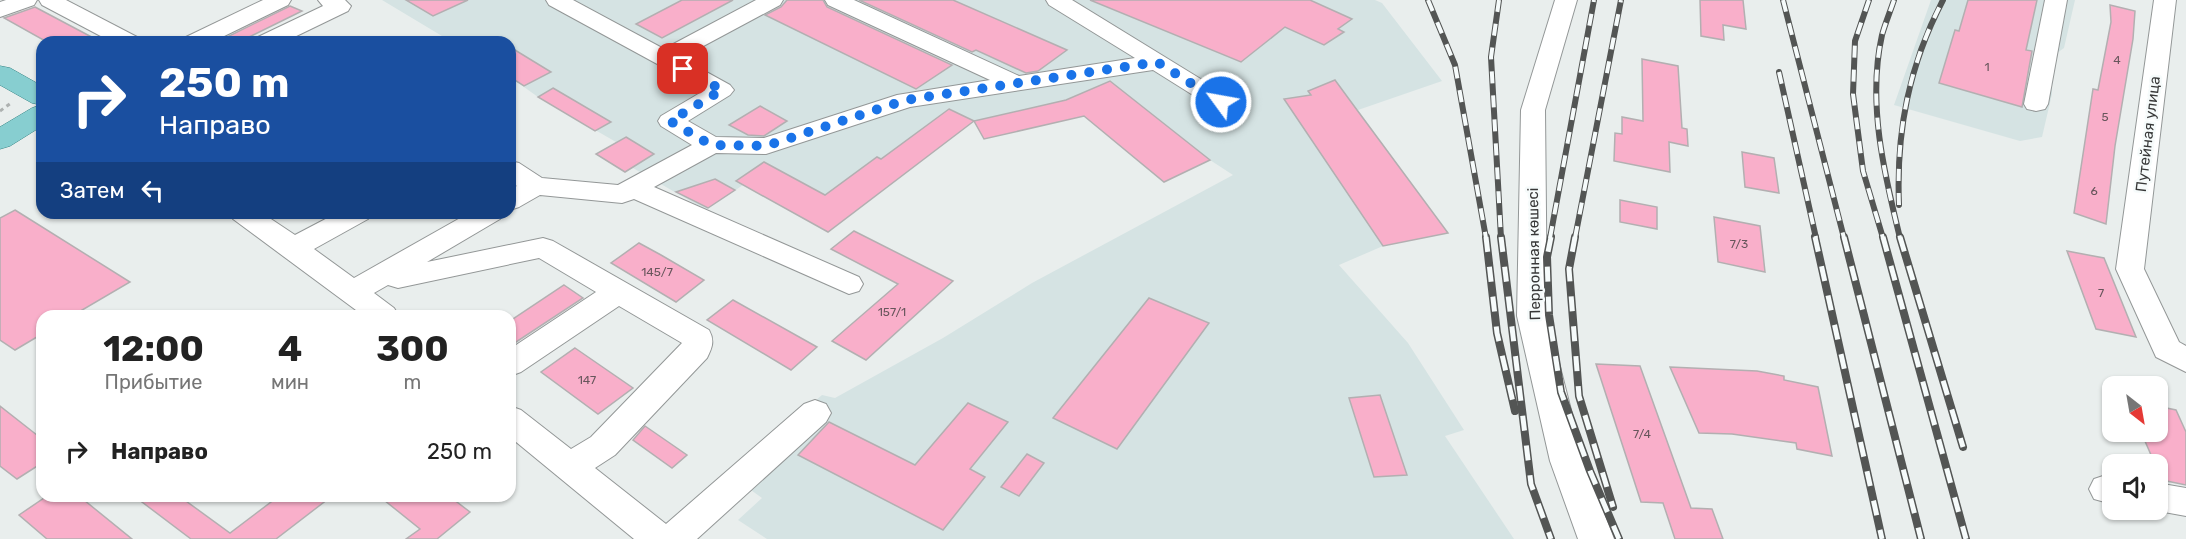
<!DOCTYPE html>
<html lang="ru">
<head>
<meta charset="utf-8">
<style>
  body { margin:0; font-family:Rubik,sans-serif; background:#f6f6f6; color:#222; height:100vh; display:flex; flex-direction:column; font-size:22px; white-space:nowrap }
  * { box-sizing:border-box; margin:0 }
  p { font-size:20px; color:#767676 }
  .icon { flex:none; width:33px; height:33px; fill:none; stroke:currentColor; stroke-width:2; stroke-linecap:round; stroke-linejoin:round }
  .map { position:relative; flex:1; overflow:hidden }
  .details { position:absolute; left:36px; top:310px; width:480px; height:192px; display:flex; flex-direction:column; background:#fff; border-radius:18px; box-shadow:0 2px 4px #0004 }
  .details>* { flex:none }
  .guide { position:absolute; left:36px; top:36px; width:480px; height:183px; border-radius:18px; box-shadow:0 2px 4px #0004; background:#1a4fa0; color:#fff; overflow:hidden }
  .needle { width:39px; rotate:149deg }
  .buttons { position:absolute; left:2102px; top:376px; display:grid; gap:12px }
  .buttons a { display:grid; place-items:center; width:66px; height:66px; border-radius:12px; background:#fff; box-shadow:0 2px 4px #0004; font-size:30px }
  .pin { position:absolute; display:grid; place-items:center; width:51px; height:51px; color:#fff; margin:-26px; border-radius:12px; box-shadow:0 3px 9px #0006 }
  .me { position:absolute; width:66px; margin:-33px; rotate:302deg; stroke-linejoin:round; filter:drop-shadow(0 0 4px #0008) }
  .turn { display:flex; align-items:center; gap:21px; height:126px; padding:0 24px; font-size:27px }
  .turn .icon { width:78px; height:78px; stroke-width:2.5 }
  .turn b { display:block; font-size:42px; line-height:51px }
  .then { display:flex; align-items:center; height:57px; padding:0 24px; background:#0003; gap:12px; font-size:22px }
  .eta { display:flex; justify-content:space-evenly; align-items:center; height:102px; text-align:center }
  .eta b { font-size:36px; font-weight:700; line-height:42px }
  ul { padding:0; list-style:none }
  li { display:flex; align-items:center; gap:18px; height:78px; padding:0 24px }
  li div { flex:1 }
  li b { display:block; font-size:22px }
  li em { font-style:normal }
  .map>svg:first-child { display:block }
</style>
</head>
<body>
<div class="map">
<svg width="2186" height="539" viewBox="0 0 2186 539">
  <rect width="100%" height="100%" fill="#e9eeed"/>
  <g fill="#d5e3e3">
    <polygon points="382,0 1375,0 1382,3 1442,81 1358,110 1448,233 1383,246 1339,265 1408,343 1464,430 1445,436 1514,539 767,539 738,520 762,498 730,475 822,395 835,398 943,338 1032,283 1233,175 1210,160 1164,182 1084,116 984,139 974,121 828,232 743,185 706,210 633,168 625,172 596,154 616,142 538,97 510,77 510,42 452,42"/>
    <polygon points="1931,0 2075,0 2064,48 2057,53 2052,78 2052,94 2042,137 2020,141 1894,105"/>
  </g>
  <g fill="#f9afca" stroke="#b3afb1" stroke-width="1.5">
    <polygon points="406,0 468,0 433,16"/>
    <polygon points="682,0 733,0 662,38 636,24"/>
    <polygon points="787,0 823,0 827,7 952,65 916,89 765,15 781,7"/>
    <polygon points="859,0 953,0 1067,50 1038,71 1026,73 976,50 972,52"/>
    <polygon points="1090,0 1310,0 1352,19 1338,29 1344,32 1324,45 1285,27 1241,62"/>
    <polygon points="1700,0 1743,0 1746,29 1723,25 1724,40 1701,36"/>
    <polygon points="1968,0 2037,0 2026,50 2032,51 2022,107 1939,83 1955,30 1959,31"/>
    <polygon points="2110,5 2135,11 2133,39 2115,146 2106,224 2074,213 2093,89 2098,90 2111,22"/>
    <polygon points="290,6 302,11 239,42 217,42"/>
    <polygon points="35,7 101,42 47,42 4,18"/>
    <polygon points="510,47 551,72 524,86 510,77"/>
    <polygon points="1642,59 1678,66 1682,128 1687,129 1688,146 1669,142 1670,172 1614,161 1615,133 1622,134 1622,117 1643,121"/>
    <polygon points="1335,80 1357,110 1448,233 1383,246 1284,99 1311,95 1308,91"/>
    <polygon points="1110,81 1210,160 1164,182 1084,116 984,139 974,121 1066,100"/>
    <polygon points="553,88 611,122 595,131 538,97"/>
    <polygon points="760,106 787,121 764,136 748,135 729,125"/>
    <polygon points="949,109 974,121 828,232 736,181 764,162 825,195 877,157 881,159"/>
    <polygon points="626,137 654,154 625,172 596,154"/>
    <polygon points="1742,152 1774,158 1779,193 1745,187"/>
    <polygon points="715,179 735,190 708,208 676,192"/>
    <polygon points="1620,200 1657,207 1657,229 1620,222"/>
    <polygon points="15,210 130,282 72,316 42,316 42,334 15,350 0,340 0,218"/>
    <polygon points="1714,217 1760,226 1765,272 1718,262"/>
    <polygon points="854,231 953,281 866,360 832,341 898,284 831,249"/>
    <polygon points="639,243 661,255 704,280 676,302 611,263"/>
    <polygon points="2067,251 2104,258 2136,337 2096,329"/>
    <polygon points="564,285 583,298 510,346 510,321"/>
    <polygon points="1149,298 1209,323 1117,449 1053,418"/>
    <polygon points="733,300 817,347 791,370 707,320"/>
    <polygon points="575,348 633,388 598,414 541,372"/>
    <polygon points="1596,364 1640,366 1691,508 1712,509 1723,539 1675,539 1663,503 1641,502"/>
    <polygon points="1670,367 1757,371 1784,376 1784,380 1818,387 1832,456 1797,449 1796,443 1732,434 1699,433"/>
    <polygon points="1380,395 1407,475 1374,477 1349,398"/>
    <polygon points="968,403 1008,422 970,469 985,477 943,530 798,455 829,422 915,465"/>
    <polygon points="0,406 42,439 42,463 17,479 0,466"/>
    <polygon points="2157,406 2176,410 2186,432 2186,485 2162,480 2141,432 2157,432"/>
    <polygon points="645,426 687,455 672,468 633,440"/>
    <polygon points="1027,454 1044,463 1019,496 1001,487"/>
    <polygon points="47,496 79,496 132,539 47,539 19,515"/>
    <polygon points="134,496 179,496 230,533 279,496 332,496 276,539 191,539"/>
    <polygon points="379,496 449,496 470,512 437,539 406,539 420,529"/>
  </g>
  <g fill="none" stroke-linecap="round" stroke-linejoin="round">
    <g stroke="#939797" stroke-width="2">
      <g id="minor">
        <polygon points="6,0 37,0 34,5 0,17 0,2"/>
        <polygon points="39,0 66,0 137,37 140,42 112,42 42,5"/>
        <polygon points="263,0 291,0 288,5 212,42 183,42 186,37"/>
        <polygon points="318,0 345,0 351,6 348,11 284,42 255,42 258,37 323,6"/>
        <polygon points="546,0 573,0 664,49 756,0 783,0 780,5 681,58 730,85 734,90 730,95 688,121 716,137 764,138 897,95 990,80 828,5 825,0 854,0 1019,76 1135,58 1049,5 1046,0 1072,0 1230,97 1233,102 1230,107 1221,109 1212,107 1153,70 910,107 766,154 716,153 654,187 859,277 863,284 859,291 849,294 634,199 622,203 540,195 519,207 510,210 510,189 517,186 510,181 510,161 519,163 542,178 618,185 692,145 661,126 658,121 661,116 705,90 549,5"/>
        <polygon points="1555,0 1577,0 1545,110 1547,316 1584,461 1614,539 1578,539 1550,461 1517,316 1521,110"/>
        <polygon points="2045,0 2067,0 2048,104 2045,109 2036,111 2027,109 2024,104"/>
        <polygon points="2154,0 2176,0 2144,269 2179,342 2186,346 2186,372 2156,357 2116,269"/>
        <path d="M229,213h33l33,22 42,-22h35l-4,6 -54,30 40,29 115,-65h35l-4,6 -73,43 116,-24 10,3 156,89c6,11 3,18 -2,28l-92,97 -20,13 71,56 138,-120 11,-4 11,4 5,9 -5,9 -129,117h-63l-124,-102v-31l11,4 50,39 20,-12 91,-94 -63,-37 -98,66 -11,4v-27l86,-57 -57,-34 -141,30 -10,-3 -14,8 20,15 5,8h-35l-131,-97z"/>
        <polygon points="2106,475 2112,476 2112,504 2094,499 2089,489 2094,479"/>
        <polygon points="2157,483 2186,488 2186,516 2153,510 2157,510"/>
      </g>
    </g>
    <g stroke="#378586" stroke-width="1">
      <g id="major">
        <polygon points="0,66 10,68 42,86 42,105 32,103 0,85"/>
        <polygon points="42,105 42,126 10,146 0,149 0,127 32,108"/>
      </g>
    </g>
    <polyline stroke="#adb1b0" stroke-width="3" stroke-dasharray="4 4" stroke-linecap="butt" points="0,111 11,103"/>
    <use href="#minor" fill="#fff" fill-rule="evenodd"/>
    <use href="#major" fill="#87ced0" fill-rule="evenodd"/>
    <g stroke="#535554" stroke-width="6">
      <g id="rail-far1">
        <polyline points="1428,0 1455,65 1486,238"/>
        <polyline points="1499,0 1491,57 1501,238"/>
        <polyline points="1783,0 1844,238"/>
        <polyline points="1869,0 1855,41 1853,94 1863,171 1883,238"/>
        <path d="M1894,0c-4,12 -9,24 -12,35 -15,67 2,138 18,203"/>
        <polyline points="1779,72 1816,238"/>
        <path d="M1899,205c-3,-74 10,-140 44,-205"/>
        <polyline points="1550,238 1594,0"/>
        <polyline points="1575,238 1621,0"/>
      </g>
    </g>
    <g stroke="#535554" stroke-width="8">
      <g id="rail">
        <polyline points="1486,237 1497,333 1515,411"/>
        <polyline points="1501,237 1531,484 1551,539"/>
        <polyline points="1551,237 1547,257 1549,315 1561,392 1590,471 1619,539"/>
        <polyline points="1575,237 1569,269 1579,396 1613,507"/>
        <polyline points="1815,237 1882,539"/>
        <polyline points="1844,237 1921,539"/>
        <polyline points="1883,237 1966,539"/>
        <polyline points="1900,237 1963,447"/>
      </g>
    </g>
    <use href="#rail-far1" stroke="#f6fbfb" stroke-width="4" stroke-dasharray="12" stroke-linecap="butt"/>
    <use href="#rail" stroke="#f6fbfb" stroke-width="5" stroke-dasharray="15" stroke-linecap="butt"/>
  </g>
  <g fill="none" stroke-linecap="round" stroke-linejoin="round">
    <polyline stroke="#1a73e8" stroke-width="10" stroke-dasharray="0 18" points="683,69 722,90 670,121 711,145 766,146 906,100 1157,62 1221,102"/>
  </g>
  <g text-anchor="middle" stroke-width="5" stroke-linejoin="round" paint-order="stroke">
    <g font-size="12" fill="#68565c">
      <text x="2117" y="64">4</text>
      <text x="1987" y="71">1</text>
      <text x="2105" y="121">5</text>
      <text x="2094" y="195">6</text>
      <text x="1739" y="248">7/3</text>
      <text x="657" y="276">145/7</text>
      <text x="2101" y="297">7</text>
      <text x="892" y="316">157/1</text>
      <text x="587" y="384">147</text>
      <text x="1642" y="438">7/4</text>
    </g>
    <g font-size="15" fill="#373838" stroke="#f6fbfb">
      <text transform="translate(2148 134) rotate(-83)" y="5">Путейная улица</text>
      <text transform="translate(1534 254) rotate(-91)" y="5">Перронная көшесі</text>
    </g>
  </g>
</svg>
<div class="buttons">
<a><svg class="needle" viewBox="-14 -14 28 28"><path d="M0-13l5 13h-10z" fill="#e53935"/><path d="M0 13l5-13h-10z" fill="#767676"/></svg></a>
<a><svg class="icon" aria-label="sound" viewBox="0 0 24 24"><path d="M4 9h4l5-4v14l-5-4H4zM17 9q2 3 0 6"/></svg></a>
</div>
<div class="pin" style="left:683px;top:69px;background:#d93025"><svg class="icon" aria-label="arrive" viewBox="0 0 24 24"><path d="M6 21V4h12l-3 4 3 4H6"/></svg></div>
<svg class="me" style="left:1221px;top:102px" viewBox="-20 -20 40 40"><circle r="17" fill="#1a73e8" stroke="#fff" stroke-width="3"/><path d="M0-11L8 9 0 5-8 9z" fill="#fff"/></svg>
<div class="guide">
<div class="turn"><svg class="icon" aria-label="right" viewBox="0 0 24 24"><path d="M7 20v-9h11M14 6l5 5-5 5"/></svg><div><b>250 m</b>Направо</div></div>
<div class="then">Затем<svg class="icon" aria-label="left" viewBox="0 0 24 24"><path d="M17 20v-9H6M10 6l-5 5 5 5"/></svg></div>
</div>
<section class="details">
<div class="eta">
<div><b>12:00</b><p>Прибытие</p></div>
<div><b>4</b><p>мин</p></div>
<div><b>300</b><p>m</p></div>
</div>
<ul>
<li><svg class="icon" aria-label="right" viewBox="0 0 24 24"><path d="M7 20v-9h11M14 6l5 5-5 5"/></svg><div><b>Направо</b></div><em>250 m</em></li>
</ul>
</section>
</div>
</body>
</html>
